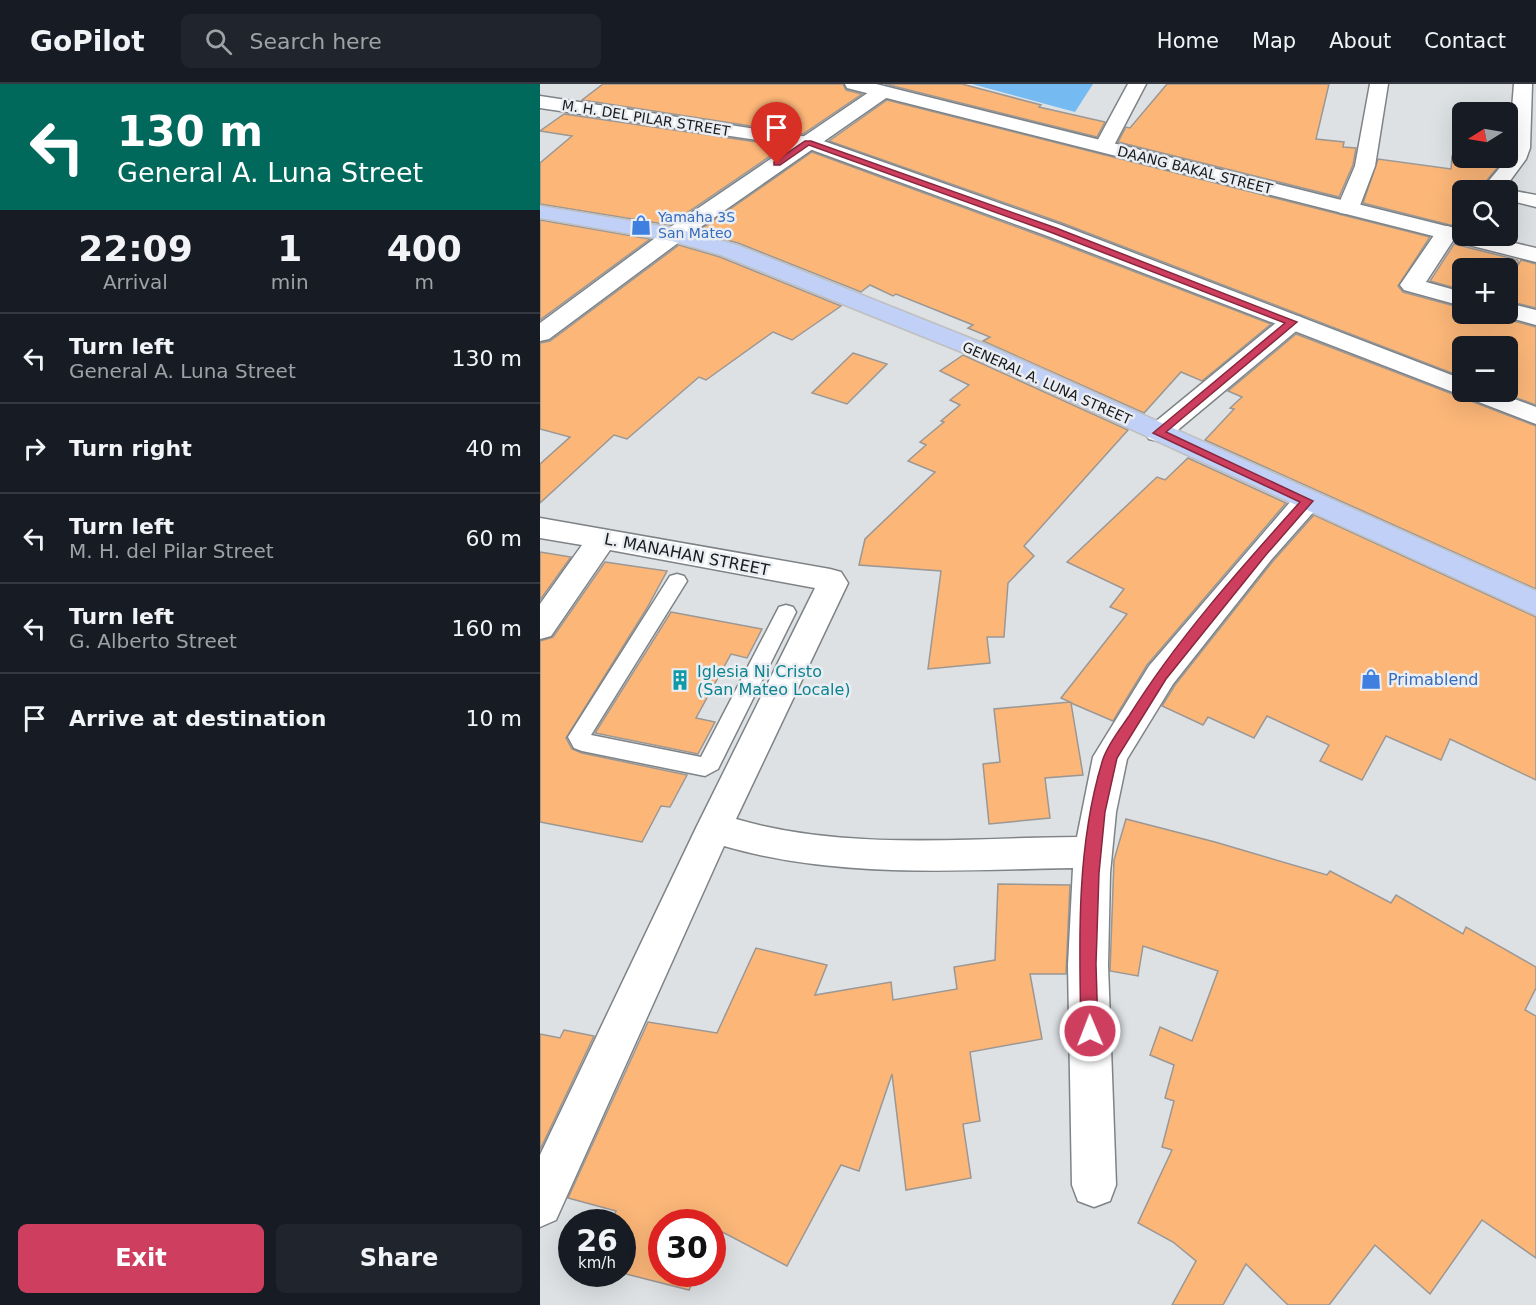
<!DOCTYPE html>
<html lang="en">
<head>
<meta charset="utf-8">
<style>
  body { margin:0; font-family:"DejaVu Sans",sans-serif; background:#20242c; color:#f1f3f6; height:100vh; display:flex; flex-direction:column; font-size:22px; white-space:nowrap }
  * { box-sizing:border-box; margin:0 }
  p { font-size:20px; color:#9ea1a6 }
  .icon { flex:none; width:33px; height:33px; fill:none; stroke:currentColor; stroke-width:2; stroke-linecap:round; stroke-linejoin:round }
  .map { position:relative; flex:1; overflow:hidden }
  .panel { display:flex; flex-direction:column; background:#171b24; width:540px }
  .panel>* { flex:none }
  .guide { background:#00695c; color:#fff; overflow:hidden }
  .needle { width:39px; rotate:259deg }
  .tools { position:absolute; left:912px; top:18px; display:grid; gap:12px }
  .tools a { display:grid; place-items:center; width:66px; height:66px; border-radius:9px; background:#171b24; box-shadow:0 6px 24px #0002; font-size:30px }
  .speed { position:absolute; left:18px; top:1125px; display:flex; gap:12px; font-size:30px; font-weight:700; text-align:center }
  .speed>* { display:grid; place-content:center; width:78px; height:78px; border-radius:50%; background:#171b24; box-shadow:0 6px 24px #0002; line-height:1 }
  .speed small { font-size:15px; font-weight:400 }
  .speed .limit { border:9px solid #d22; background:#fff; color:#111 }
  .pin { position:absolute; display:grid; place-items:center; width:51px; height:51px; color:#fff; margin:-62px -26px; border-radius:50% 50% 50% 0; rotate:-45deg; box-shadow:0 0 6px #0007 }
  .pin .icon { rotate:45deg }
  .me { position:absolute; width:66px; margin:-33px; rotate:359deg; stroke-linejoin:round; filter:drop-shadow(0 0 4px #0008) }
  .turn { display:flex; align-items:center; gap:21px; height:126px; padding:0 18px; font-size:27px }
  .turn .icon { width:78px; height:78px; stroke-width:2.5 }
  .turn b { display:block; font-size:42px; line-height:51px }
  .eta { display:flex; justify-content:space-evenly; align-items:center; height:102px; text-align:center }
  .eta b { font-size:36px; font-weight:700; line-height:42px }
  .action { display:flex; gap:12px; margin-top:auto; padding:12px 18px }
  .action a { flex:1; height:69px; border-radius:9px; background:#ce3e5e; color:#fff; font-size:24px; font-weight:700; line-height:69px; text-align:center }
  .action a+a { background:#20242c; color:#f1f3f6 }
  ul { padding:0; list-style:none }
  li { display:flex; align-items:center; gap:18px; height:90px; padding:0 18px; border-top:2px solid #363941 }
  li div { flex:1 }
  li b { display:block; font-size:22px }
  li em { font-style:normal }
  header { display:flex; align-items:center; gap:36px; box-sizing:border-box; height:84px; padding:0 30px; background:#171b24; border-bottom:2px solid #363941 }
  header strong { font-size:28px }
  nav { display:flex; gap:33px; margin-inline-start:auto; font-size:21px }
  .search { width:420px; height:54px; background:#20242c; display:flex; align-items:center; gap:15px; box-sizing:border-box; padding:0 21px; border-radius:9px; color:#9ea1a6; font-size:22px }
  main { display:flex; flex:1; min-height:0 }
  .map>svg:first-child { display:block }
</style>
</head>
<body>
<header>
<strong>GoPilot</strong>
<div class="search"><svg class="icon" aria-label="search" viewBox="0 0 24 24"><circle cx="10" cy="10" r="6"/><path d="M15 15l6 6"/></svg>Search here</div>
<nav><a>Home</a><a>Map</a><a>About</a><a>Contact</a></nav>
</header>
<main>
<section class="panel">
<div class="guide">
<div class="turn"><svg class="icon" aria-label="left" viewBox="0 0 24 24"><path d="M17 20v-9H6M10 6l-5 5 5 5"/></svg><div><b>130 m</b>General A. Luna Street</div></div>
</div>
<div class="eta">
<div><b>22:09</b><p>Arrival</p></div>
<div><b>1</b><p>min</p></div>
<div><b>400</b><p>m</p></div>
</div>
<ul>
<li><svg class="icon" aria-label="left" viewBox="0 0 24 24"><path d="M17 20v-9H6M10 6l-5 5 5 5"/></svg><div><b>Turn left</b><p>General A. Luna Street</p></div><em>130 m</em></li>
<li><svg class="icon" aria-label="right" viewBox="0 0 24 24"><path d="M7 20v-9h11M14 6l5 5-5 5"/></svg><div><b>Turn right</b></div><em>40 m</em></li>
<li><svg class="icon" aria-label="left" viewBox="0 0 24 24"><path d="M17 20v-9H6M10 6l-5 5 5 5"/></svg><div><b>Turn left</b><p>M. H. del Pilar Street</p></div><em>60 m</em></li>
<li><svg class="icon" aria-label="left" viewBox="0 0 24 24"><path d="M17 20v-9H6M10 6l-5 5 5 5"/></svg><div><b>Turn left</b><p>G. Alberto Street</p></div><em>160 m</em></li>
<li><svg class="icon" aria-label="arrive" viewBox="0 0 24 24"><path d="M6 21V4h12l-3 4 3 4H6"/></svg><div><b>Arrive at destination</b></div><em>10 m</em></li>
</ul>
<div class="action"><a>Exit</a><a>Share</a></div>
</section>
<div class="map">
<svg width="996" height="1221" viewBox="0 0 996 1221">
  <rect width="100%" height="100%" fill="#dde1e4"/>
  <polygon fill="#75bbf2" points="432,0 553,0 535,28"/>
  <g fill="#fbb678" stroke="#9b9794" stroke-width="1.5">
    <polygon points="63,0 303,0 306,6 322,10 263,50 42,16"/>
    <polygon points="345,0 422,0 501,21 499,23 565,38 557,53"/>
    <polygon points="627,0 789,0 776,55 804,58 803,63 816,64 813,81 799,113 578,58 586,43 590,44"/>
    <polygon points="347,16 890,153 858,202 863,208 922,224 922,230 956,230 959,233 996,243 996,321 960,308 968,308 968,262 922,262 922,293 522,139 289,57"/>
    <polygon points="24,30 245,62 129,141 0,120 0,79 32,52 0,47"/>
    <polygon points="272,68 504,153 731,240 662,297 641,288 604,329 443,257 450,253 428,244 433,241 356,210 353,212 330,201 321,208 198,159 157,148"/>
    <polygon points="912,72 962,78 939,106 922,106 922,144 823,119 838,75 911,85"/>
    <polygon points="968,118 972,119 976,157 953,152 968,152"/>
    <polygon points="0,136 110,155 0,236"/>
    <polygon points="914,160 978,176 978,181 981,176 996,180 996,224 968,217 968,184 922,184 922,206 890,197"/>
    <polygon points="139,161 180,173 301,222 252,256 233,248 166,296 159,293 87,355 74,351 0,419 0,380 30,353 0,345 0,259 10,257"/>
    <polygon points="756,250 996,342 996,505 665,356 694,325 690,324 702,313 688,307"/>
    <polygon points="313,269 347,280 307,320 272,309"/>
    <polygon points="423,271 588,346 484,462 494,472 468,499 464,553 447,553 450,579 388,585 401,487 319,481 325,455 395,388 368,377 386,361 380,358 404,338 401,337 420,321 410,316 429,301 400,287"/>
    <polygon points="648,374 746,419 607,581 573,637 531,619 543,691 505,694 510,734 449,740 443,680 460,678 454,625 530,618 521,614 587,530 570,523 584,505 527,478 617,393 625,396"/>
    <polygon points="774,431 996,533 996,696 910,655 901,676 846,652 822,696 780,677 789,661 727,632 714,654 668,633 663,641 622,622 635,601 733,477"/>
    <polygon points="0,468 31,473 0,516"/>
    <polygon points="65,478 127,487 107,524 26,654 32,665 42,669 147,691 130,723 121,722 102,758 0,738 0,557 13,553"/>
    <polygon points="131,528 222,545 207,574 191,570 156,634 175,638 158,670 55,649"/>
    <polygon points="586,735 675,758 787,791 790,787 851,819 856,811 923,850 926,843 996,883 996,904 985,926 996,932 996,1174 942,1136 890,1210 835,1161 789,1221 748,1221 706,1180 683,1221 632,1221 656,1177 633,1158 598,1139 632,1066 622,1063 634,1017 625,1014 634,981 610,971 620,943 652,957 678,887 603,862 598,892 570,887 574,776"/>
    <polygon points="458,800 530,801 526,890 490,890 502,955 430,968 440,1037 423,1040 431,1094 366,1106 352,990 319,1087 301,1081 247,1182 173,1143 172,1146 172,1138 122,1138 122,1190 156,1190 149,1206 82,1189 82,1138 71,1138 76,1127 28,1114 108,938 177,949 216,864 287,881 275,911 351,898 353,916 417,905 414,883 455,876"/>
    <polygon points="24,946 54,952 0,1066 0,950 20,954"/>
  </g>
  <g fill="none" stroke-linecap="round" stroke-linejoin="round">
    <g stroke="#7f8386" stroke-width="3">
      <polygon id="service" points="137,490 144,492 147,497 51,651 161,673 239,523 246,521 253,523 256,528 178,685 165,692 42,667 34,664 28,653 130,492"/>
    </g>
    <g stroke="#7f8386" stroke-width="3">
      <g id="minor">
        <polygon points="588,0 606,0 571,67 557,67 554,63"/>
        <polygon points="830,0 848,0 835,82 819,124 816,129 808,130 800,129 797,124 815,82"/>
        <polygon points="974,0 992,0 990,64 986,75 964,105 996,111 996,123 968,116 968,106 941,106 968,74"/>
        <polygon points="342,2 349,4 351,8 349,12 142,156 9,255 0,257 0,239 126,146 335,4"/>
        <polygon points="907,142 915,144 918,149 886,198 922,208 922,222 864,206 860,201 899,144"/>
        <polygon points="968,219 996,226 996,241 960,231 958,230 968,230"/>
        <polygon points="752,231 761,233 764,238 761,243 627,355 618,357 609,355 605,349 609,343 743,233"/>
        <path d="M767,408l10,2 4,7 -4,7 -46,52 -98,124 -46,75 -11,53 -6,61 -2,92 8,220 -6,16 -16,6 -16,-6 -6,-16 -4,-220 5,-97c-117,2 -235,11 -349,-22l-168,374 -16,7v-72l156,-327 119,-240 -205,-38 -59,86 -11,3v-35l42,-59 -42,-7v-20l290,51 11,3 7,11 -112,236c109,32 229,19 341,18l16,-80 56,-91 148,-172z"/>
      </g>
    </g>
    <g stroke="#7f8386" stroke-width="3">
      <g id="tertiary">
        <polygon points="305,0 336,0 922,146 922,152 945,152 996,164 996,178 307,4"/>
        <polygon points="0,12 275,54 521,141 922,295 922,308 955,308 996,323 996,340 505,151 264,63 0,24"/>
      </g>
    </g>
    <g stroke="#bfbfbf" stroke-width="3">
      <polygon id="primary" points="0,122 134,144 197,161 452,263 996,507 996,531 434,273 181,171 132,157 0,134"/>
    </g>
    <use href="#service" fill="#fff" fill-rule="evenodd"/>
    <use href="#minor" fill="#fff" fill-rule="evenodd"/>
    <use href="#tertiary" fill="#fff" fill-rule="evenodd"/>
    <use href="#primary" fill="#c0d0f7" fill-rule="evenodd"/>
  </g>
  <path fill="#ce3e5e" stroke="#86283d" stroke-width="1.5" d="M265,57h6l245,87 241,94 -131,110 147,69 -48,55 -99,123 -49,79 -12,54 -6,61 -3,91 2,67 -2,6 -6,2 -6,-2 -3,-6c-2,-89 -5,-186 22,-272 5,-15 17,-30 26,-43 48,-77 110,-146 171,-214l-147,-69 132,-110 -235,-91 -241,-87 -29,20h-6v-3z"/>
  <defs>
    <g id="shop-bare" transform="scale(1.62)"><path d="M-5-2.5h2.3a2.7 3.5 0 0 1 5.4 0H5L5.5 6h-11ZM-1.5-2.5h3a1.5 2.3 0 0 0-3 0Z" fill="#3f7fe0" stroke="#eaeef2" stroke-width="2.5" paint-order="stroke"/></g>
    <g id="building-bare" transform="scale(1.62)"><path d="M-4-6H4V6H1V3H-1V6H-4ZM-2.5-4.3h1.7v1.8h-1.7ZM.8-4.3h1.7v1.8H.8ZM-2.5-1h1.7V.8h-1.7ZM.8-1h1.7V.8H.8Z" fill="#0f9aa8" stroke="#eaeef2" stroke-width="2.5" paint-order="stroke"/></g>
  </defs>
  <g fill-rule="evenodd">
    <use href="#shop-bare" x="101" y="141"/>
    <use href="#shop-bare" x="831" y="595"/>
    <use href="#building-bare" x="140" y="596"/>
  </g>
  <g text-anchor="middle" stroke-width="5" stroke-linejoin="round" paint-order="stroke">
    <g font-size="14" fill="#191a1c" stroke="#eaeef2">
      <text transform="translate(106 34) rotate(9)" y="5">M. H. DEL PILAR STREET</text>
      <text transform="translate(655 86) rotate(14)" y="5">DAANG BAKAL STREET</text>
      <text transform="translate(507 299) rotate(24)" y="5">GENERAL A. LUNA STREET</text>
    </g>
    <g font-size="14" fill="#366cbe" stroke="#eaeef2" text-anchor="start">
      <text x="118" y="138">Yamaha 3S<tspan x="118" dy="16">San Mateo</tspan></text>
    </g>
    <g font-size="16" fill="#191a1c" stroke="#eaeef2">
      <text transform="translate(147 470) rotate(11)" y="6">L. MANAHAN STREET</text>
    </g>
    <g font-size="16" fill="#0d838f" stroke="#eaeef2" text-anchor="start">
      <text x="157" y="593">Iglesia Ni Cristo<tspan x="157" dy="18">(San Mateo Locale)</tspan></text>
    </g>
    <g font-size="16" fill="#366cbe" stroke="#eaeef2" text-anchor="start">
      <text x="848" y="601">Primablend</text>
    </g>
  </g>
</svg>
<div class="tools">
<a><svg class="needle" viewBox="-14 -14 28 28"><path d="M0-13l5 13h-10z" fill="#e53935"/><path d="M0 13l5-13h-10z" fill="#9ea1a6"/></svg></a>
<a><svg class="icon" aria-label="search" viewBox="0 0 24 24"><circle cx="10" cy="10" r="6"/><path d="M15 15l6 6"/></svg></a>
<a>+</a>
<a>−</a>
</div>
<div class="speed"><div>26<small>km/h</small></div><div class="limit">30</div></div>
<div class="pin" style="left:237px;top:80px;background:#d93025"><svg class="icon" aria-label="arrive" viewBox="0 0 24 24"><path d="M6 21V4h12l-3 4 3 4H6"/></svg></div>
<svg class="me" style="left:550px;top:947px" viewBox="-20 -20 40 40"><circle r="17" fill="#ce3e5e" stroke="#fff" stroke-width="3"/><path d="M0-11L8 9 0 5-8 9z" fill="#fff"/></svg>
</div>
</main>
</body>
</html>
